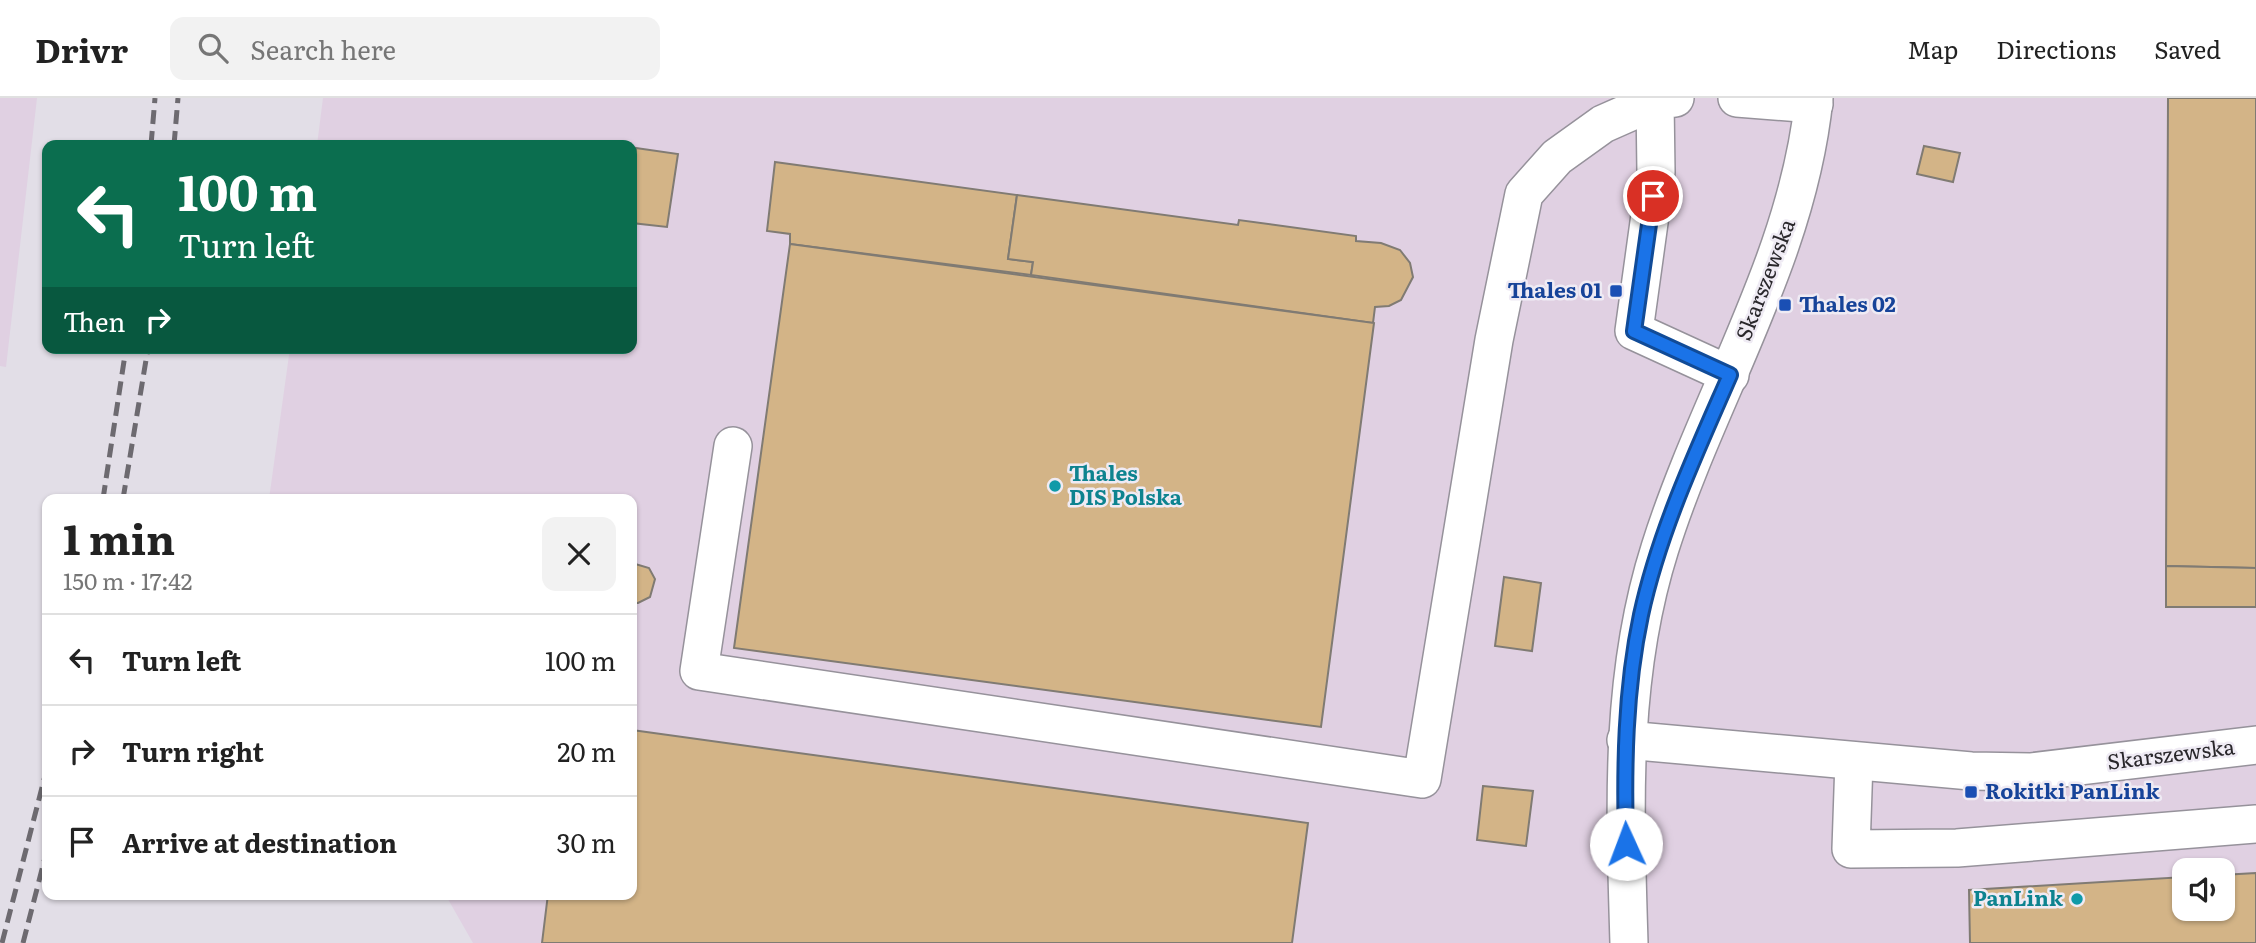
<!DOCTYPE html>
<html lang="en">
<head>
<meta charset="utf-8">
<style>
  body { margin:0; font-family:Literata,serif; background:#f2f2f2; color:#222; height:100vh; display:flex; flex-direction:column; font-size:26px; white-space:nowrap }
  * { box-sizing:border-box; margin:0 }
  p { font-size:23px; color:#767676 }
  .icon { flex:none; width:38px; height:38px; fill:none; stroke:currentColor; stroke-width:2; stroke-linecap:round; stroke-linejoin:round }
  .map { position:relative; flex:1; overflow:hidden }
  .drawer { position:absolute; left:42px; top:396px; width:595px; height:406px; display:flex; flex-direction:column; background:#fff; border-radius:14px; box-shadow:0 2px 5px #0004 }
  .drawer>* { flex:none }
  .top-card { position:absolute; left:42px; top:42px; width:595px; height:214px; border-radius:14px; box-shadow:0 2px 5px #0004; background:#0b6e4f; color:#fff; overflow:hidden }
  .buttons { position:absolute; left:2172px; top:760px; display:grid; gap:14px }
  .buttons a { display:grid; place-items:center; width:63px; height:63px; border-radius:14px; background:#fff; box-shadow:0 2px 5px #0004; font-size:35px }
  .pin { position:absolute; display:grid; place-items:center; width:60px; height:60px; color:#fff; margin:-30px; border:4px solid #fff; border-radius:50%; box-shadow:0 2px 7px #0007 }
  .me { position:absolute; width:77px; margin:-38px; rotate:358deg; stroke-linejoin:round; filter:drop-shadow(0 0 5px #0008) }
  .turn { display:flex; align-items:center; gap:24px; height:147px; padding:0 21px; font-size:32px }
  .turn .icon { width:91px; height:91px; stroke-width:2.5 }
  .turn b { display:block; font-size:49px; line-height:60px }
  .then { display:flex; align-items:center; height:66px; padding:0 21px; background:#0003; gap:14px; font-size:26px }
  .round { display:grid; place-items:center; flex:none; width:74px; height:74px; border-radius:14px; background:#f2f2f2 }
  .head { display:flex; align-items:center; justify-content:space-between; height:119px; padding:0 21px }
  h1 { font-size:42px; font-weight:700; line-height:52px }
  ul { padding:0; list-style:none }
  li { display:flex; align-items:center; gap:21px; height:91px; padding:0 21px; border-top:2px solid #e0e0e0 }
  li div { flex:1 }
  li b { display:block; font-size:26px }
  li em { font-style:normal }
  header { display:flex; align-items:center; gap:42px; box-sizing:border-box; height:98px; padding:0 35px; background:#fff; border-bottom:2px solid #e0e0e0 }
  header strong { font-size:33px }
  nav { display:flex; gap:38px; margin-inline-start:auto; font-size:24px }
  .search { width:490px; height:63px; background:#f2f2f2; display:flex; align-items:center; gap:18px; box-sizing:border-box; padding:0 24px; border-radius:14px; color:#767676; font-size:26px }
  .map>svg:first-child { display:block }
</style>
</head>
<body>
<header>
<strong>Drivr</strong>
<div class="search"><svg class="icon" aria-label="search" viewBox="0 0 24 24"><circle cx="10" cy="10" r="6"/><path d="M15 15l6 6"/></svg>Search here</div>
<nav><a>Map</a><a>Directions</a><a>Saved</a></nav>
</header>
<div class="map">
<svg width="2256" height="845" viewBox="0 0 2256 845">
  <rect width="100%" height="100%" fill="#e2dee7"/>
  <g fill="#e0d0e2" fill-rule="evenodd">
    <polygon points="0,0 37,0 6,269 0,268"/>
    <path d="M323,0h1933v845h-1783l-28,-49h187v-395h-363l21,-151h342v-203h-315zM2184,772h38v38h-38z"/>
  </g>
  <g fill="#d3b487" stroke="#807b73" stroke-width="2">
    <polygon points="2168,0 2256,0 2256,470 2166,468"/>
    <polygon points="1924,48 1960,55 1953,84 1917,76"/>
    <polygon points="636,50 678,56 667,129 632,125 632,75"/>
    <polygon points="775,64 1017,97 1008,161 1033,164 1031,177 790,146 790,136 767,133"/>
    <polygon points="1017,97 1238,127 1239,122 1356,138 1356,143 1381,145 1400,152 1410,165 1413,179 1401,202 1389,208 1375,209 1373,225 1031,177 1033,164 1008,161"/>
    <polygon points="790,146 1374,225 1321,629 734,550"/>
    <polygon points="632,465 649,470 655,481 650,499 638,505 632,505"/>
    <polygon points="2166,468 2256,470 2256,509 2166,509"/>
    <polygon points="1504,479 1541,485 1532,553 1495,548"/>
    <polygon points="632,632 1308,725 1292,845 542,845 548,796 632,796"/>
    <polygon points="1483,688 1533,693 1526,748 1477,742"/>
    <polygon points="2256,775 2256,845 1970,845 1969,792 2184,779 2184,810 2222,810 2222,777"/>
  </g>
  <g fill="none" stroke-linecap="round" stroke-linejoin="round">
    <g stroke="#96929b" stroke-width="40">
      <g id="minor">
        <polyline points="1675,0 1655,3 1656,74 1634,233 1730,277"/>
        <polyline points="1737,0 1814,6"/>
        <polyline points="733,348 699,573 1422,681 1494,242 1524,96 1557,59 1603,26 1655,3"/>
        <polyline points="1626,642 1971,673 2030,674 2256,647"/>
        <polyline points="1854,663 1851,751 1957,750 2256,726"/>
        <path d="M1629,845c-4,-134 -10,-266 31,-395 48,-152 138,-289 154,-450"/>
      </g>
    </g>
    <use href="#minor" stroke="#fff" stroke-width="37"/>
    <g stroke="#6d6a70" stroke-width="5" stroke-dasharray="14 7" stroke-linecap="butt">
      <polyline points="151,47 155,0"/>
      <polyline points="174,47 178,0"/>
      <polyline points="103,401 126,250"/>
      <polyline points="123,401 148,250"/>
      <polyline points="2,845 47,670"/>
      <polyline points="23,845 47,752"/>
    </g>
  </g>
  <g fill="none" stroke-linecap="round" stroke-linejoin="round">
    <g stroke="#114b97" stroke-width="18">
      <path id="route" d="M1626,746c-2,-76 -1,-154 15,-229 18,-83 55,-162 89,-240l-96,-44 19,-135"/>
    </g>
    <use href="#route" stroke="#1a73e8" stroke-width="12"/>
  </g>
  <g fill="#1a4fb4" stroke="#efebf4" stroke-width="2.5">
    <rect x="1609" y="186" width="14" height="14" rx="3.5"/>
    <rect x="1778" y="200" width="14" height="14" rx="3.5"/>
    <rect x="1964" y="687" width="14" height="14" rx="3.5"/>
  </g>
  <g fill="#0f9aa8" stroke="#efebf4" stroke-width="2.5">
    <circle cx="1055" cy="388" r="7"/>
    <circle cx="2077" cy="801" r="7"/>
  </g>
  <g text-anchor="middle" stroke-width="5" stroke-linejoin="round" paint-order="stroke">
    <g font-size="21" fill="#29272b" stroke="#efebf4">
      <text transform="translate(1766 182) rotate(-69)" y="7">Skarszewska</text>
      <text transform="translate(2171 657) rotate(-7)" y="7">Skarszewska</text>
    </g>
    <g font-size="21" font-weight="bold" fill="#164399" stroke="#efebf4" text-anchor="start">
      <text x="1602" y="200" text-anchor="end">Thales 01</text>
      <text x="1799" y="214">Thales 02</text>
      <text x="1985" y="701">Rokitki PanLink</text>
    </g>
    <g font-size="21" font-weight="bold" fill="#0d838f" stroke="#efebf4" text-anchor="start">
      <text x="1069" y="383">Thales<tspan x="1069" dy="24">DIS Polska</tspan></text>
      <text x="2063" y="808" text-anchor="end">PanLink</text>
    </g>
  </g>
</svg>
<div class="buttons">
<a><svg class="icon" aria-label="sound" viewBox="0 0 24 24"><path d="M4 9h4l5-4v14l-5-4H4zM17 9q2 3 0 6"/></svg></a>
</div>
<div class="pin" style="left:1653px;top:98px;background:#d93025"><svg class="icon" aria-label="arrive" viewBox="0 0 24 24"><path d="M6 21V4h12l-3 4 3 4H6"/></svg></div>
<svg class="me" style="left:1626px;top:746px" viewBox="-20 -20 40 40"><circle r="19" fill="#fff"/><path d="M0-13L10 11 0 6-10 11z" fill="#1a73e8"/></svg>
<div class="top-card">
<div class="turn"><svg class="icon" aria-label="left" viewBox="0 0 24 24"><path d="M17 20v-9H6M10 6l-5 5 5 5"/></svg><div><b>100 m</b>Turn left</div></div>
<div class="then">Then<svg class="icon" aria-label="right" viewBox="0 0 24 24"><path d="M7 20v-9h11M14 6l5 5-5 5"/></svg></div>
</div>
<section class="drawer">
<div class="head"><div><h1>1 min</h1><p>150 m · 17:42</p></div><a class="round"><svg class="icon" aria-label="close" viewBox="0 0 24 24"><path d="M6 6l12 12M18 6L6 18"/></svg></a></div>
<ul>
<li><svg class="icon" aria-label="left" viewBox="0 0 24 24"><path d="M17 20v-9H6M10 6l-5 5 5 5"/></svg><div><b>Turn left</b></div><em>100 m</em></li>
<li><svg class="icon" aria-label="right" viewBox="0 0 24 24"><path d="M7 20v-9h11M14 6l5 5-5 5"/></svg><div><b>Turn right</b></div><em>20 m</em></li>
<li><svg class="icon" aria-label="arrive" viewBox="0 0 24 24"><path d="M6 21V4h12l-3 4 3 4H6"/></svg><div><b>Arrive at destination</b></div><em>30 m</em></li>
</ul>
</section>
</div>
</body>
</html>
